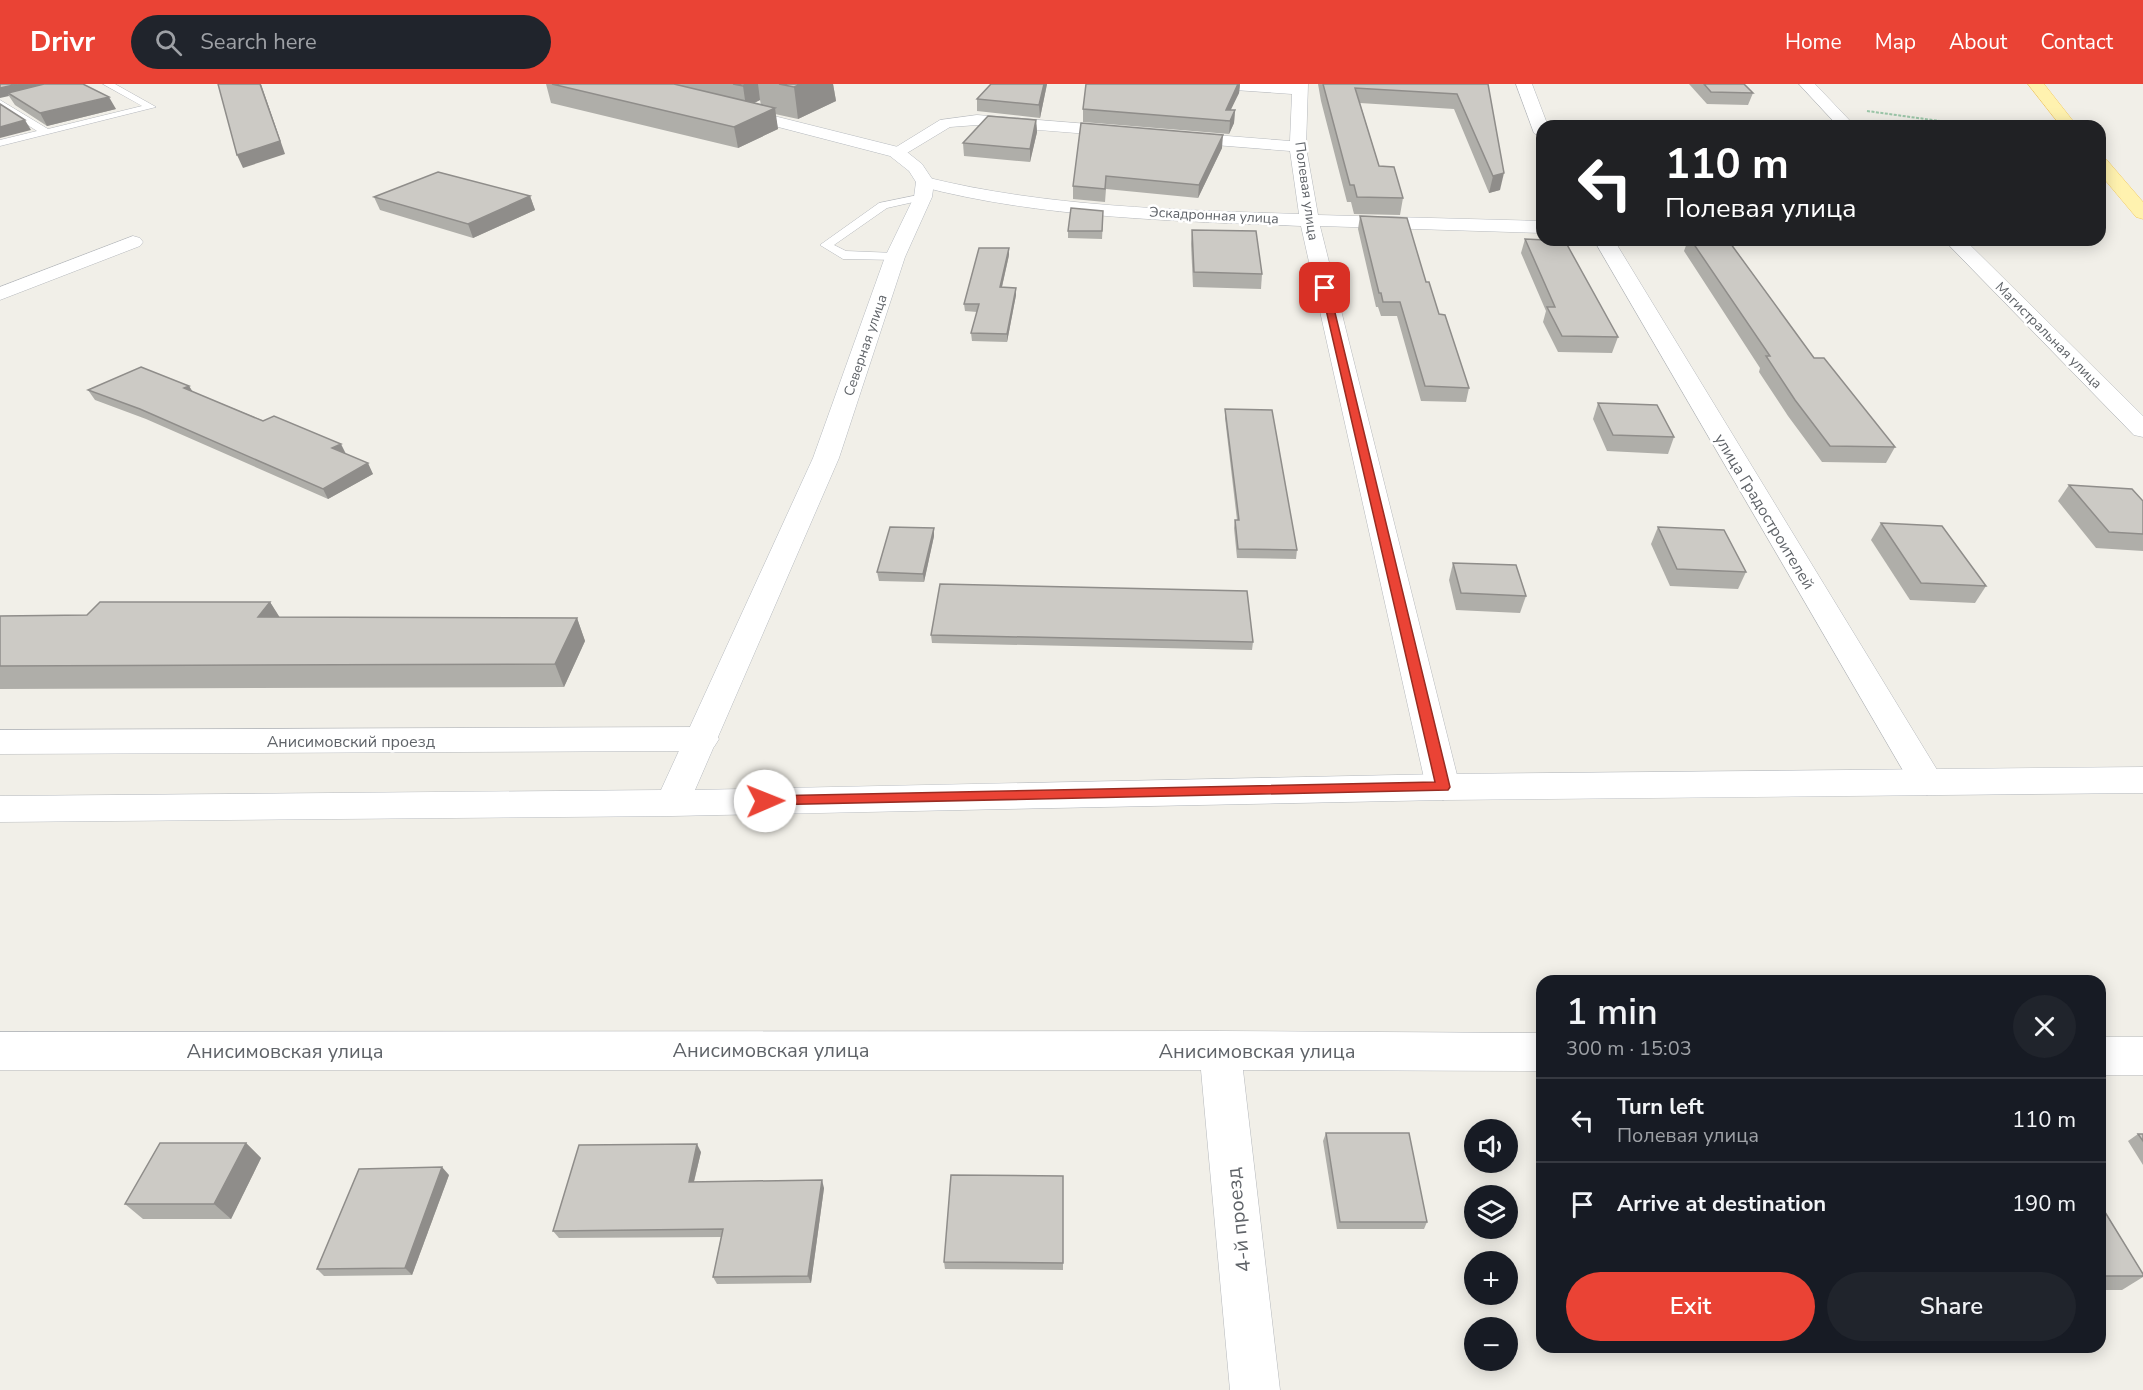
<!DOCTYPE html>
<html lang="en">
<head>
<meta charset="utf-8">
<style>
  body { margin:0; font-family:"Nunito Sans",sans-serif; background:#20242c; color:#f1f3f6; height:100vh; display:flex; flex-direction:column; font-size:22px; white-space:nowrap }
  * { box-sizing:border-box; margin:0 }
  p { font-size:20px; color:#9ea1a6 }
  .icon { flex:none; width:33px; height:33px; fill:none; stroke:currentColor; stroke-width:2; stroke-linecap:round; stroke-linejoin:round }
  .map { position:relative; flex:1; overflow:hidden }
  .panel { position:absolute; left:1536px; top:891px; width:570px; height:378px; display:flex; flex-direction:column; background:#171b24; border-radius:18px; box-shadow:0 3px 15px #0003 }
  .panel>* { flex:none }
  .hud { position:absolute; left:1536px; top:36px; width:570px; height:126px; border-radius:18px; box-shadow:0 3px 15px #0003; background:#202124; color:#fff; overflow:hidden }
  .buttons { position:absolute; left:1464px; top:1035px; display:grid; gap:12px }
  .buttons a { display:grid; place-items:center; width:54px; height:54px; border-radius:50%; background:#171b24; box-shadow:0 3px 15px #0003; font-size:30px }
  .pin { position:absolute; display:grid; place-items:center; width:51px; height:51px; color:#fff; margin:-26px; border-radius:12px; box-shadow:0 3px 9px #0006 }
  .me { position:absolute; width:66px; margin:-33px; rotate:89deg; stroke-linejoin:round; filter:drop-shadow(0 0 4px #0008) }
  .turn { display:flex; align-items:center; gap:21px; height:126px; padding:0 30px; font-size:27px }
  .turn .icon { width:78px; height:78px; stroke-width:2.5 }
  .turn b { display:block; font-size:42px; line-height:51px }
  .round { display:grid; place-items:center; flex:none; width:63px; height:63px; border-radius:32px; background:#20242c }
  .headline { display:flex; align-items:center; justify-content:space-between; height:102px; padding:0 30px }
  h1 { font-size:36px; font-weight:600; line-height:45px }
  .action { display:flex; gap:12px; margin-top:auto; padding:12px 30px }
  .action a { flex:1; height:69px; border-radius:36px; background:#ea4335; color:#fff; font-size:24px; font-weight:600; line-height:69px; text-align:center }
  .action a+a { background:#20242c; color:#f1f3f6 }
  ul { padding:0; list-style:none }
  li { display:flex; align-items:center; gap:18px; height:84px; padding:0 30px; border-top:2px solid #363941 }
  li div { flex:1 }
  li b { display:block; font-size:22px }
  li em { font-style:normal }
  header { display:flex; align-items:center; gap:36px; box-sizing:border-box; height:84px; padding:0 30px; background:#ea4335; color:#fff }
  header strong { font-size:28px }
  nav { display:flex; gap:33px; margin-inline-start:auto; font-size:21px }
  .search { width:420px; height:54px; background:#20242c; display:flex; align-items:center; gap:15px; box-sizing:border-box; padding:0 21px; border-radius:33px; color:#9ea1a6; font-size:22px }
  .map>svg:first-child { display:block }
</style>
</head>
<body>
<header>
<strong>Drivr</strong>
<div class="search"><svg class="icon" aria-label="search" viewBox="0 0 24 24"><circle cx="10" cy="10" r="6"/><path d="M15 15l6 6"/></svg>Search here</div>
<nav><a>Home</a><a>Map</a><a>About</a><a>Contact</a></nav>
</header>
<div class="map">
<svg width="2143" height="1306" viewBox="0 0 2143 1306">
  <rect width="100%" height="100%" fill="#f1efe8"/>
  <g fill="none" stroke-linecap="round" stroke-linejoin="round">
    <g stroke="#b5b8bc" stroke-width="1">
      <g id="lane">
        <polygon points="103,0 115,0 156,23 0,62 0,56 37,47 0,23 0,16 48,45 142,22"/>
        <polygon points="923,110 929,113 927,115 887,124 834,161 846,167 895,169 901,173 899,176 843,175 820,161 879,119"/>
      </g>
    </g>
    <g stroke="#b5b8bc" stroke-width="1">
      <g id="street">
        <path d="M1212,0h96l-2,63 12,68 224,6v12l-222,-7 140,561 -5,9 -12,4 -12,-4 -5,-9 -125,-561c-125,-5 -262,-8 -382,-40l-3,-4 9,-5c121,30 250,33 374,37l-9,-63 -113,-9 -8,-5 8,-5 113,9 2,-47 -72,-5z"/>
        <polygon points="1516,0 1532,0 1548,42 1542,42 1542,54 1534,49"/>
        <polygon points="1799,0 1815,0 1855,42 1838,42"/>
        <polygon points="977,31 1126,43 1134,48 1126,53 977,41 950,43 902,72 890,72 888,68 940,36"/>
        <polygon points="133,152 140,154 143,158 140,162 0,216 0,203"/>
        <polygon points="1594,156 1614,156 1939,689 1944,698 1939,707 1927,711 1915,707"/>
        <polygon points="1944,156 1965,156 2143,332 2143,353 2134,351"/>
        <polygon points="702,643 714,647 719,655 714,663 702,667 0,670 0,646"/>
        <polygon points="1220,947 1542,949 1542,987 1243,986 1280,1306 1230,1306 1201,986 0,986 0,948"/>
        <rect x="2100" y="953" width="43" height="38"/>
      </g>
    </g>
    <g stroke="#b6babf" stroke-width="1">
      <polygon id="secondary" points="734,22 902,64 922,80 934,98 932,113 905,173 839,374 695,706 1443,690 2143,683 2143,709 1443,716 672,732 0,738 0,712 661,706 813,374 885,173 914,113 916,98 909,87 890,72 728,30 726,27"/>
    </g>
    <g stroke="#f2c960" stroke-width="1">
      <g id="primary">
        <polygon points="2028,0 2044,0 2077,42 2061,42"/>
        <polygon points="2100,74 2106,75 2143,118 2143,135 2136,133 2100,90"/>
      </g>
    </g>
    <polyline stroke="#9cc7a9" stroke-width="2" stroke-dasharray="3 1.5" stroke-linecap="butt" points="1867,27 1976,42"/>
    <use href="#lane" fill="#fff" fill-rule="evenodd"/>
    <use href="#street" fill="#fff" fill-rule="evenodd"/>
    <use href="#secondary" fill="#fff" fill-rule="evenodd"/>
    <use href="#primary" fill="#fff2af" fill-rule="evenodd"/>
  </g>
  <g fill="#afaea9" fill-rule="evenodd">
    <polygon points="0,0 116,25 47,42 15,21 9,12"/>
    <path d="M546,0h287l3,17 -38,18 -23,-5 3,15 -40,19 -187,-45zM760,16l1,5 -7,-2z"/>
    <polygon points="991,0 1047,0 1040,34 977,27 977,15"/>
    <polygon points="1086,0 1240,0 1239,9 1230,26 1235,26 1234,39 1229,50 1083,38 1083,25"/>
    <polygon points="1318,0 1488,0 1500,106 1489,109 1454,25 1360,19 1379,82 1403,114 1400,131 1354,130 1351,118 1347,118 1321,17"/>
    <polygon points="1689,0 1744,0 1753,9 1748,21 1707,20"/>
    <polygon points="1036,36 1037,48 1030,78 964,72 963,59"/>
    <polygon points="1081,39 1222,64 1198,114 1106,105 1105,118 1073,115 1073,102"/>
    <polygon points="530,112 535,126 473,154 380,126 374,113"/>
    <polygon points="1360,132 1426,198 1469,304 1466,318 1421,317 1397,232 1381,232 1378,223 1376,223 1358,145"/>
    <polygon points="1103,134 1102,155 1068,154 1068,147"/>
    <polygon points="1192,146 1262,190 1261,205 1193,203 1191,160"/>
    <polygon points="1525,155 1618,253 1612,269 1558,268 1543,238 1546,227 1521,169"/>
    <polygon points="1688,156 1728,156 1814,274 1895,363 1886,379 1822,378 1788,332 1759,288 1760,284 1684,167"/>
    <polygon points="1009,171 1002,203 1016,211 1007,258 972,257 971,249 977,228 965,227 964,220"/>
    <polygon points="189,302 193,308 346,370 373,390 328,415 146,335 95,316 88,306"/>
    <polygon points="1598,319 1674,353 1668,370 1607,367 1593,335"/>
    <polygon points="1225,325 1297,466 1296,475 1237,474 1234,444 1235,436 1237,436 1225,334"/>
    <polygon points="2069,401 2143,417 2143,467 2096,464 2058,417"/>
    <polygon points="1881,439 1986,502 1975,519 1910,516 1871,456"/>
    <polygon points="1658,443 1746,488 1738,505 1670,502 1651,460"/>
    <polygon points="934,452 924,498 879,497 877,488"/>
    <polygon points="1453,479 1526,512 1520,529 1456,526 1449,496"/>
    <polygon points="270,518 279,533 577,534 585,557 564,603 0,605 0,532 87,531"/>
    <polygon points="931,551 1253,558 1252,566 932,559"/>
    <polygon points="1326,1049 1427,1138 1424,1145 1337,1145 1323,1057"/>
    <polygon points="2138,1050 2143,1050 2143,1081 2128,1057"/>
    <polygon points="246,1059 261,1074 231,1135 143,1135 125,1120"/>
    <polygon points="701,1068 694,1098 824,1104 811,1199 717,1200 713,1193 721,1153 559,1154 553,1147"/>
    <polygon points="449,1091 412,1191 324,1192 317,1185"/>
    <polygon points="1063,1092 1063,1186 945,1185 944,1178"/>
    <polygon points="2100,1120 2143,1190 2143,1193 2122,1206 2100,1206"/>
  </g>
  <g fill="#8f8d8a">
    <polygon points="18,0 63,0 8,9 9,12 0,14 0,4"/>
    <polygon points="260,0 261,0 285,70 243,84 237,71"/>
    <polygon points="748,0 758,0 760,16 746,23 743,2"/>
    <polygon points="801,0 833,0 836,17 798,35 794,3"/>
    <polygon points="1044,0 1047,0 1040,34 1039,21"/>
    <polygon points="1238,0 1240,0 1239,9 1225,38 1226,26"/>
    <polygon points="109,13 116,25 47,42 40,29"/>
    <polygon points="775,24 778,45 738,64 734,43"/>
    <polygon points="1235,26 1234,39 1229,50 1230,37"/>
    <polygon points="25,36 31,46 0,54 0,43"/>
    <polygon points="1036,36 1037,48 1030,78 1030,65"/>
    <polygon points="1223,51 1222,64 1198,114 1199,101"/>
    <polygon points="1504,89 1500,106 1489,109 1493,92"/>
    <polygon points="530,112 535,126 473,154 468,140"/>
    <polygon points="1009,164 1009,171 1000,211 1000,203"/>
    <polygon points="1016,204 1016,211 1007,258 1007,250"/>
    <polygon points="189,302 195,312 184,304"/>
    <polygon points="341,360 346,370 332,364"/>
    <polygon points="368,379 373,390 328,415 323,405"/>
    <polygon points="934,444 934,452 924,498 923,490"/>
    <polygon points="270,518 284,540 258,533"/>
    <polygon points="577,534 585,557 564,603 555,580"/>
    <polygon points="246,1059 261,1074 231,1135 214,1120"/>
    <polygon points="697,1060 701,1068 692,1105 689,1098"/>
    <polygon points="442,1083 449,1091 412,1191 405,1184"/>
    <polygon points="822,1096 824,1104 811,1199 808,1192"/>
  </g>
  <g fill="#cccac5" stroke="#8f8d8a" stroke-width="1.5">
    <polygon points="0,0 18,0 0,4"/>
    <polygon points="44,0 83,0 109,13 40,29 8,9"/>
    <polygon points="218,0 260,0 280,57 237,71"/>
    <polygon points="552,0 674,0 775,24 734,43"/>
    <polygon points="733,0 748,0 743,2"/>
    <polygon points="779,0 801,0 794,3"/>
    <polygon points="991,0 1044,0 1039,21 977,15"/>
    <polygon points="1086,0 1238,0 1226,26 1235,26 1230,37 1083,25"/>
    <polygon points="1323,0 1488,0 1504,89 1493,92 1457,10 1355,4 1379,82 1394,83 1403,114 1357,113 1354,101 1350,101"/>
    <polygon points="1704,0 1744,0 1753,9 1711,8"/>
    <polygon points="0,20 25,36 0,43"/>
    <polygon points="988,32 1036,36 1030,65 963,59"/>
    <polygon points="1081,39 1223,51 1199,101 1106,92 1105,105 1073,102"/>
    <polygon points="438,88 530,112 468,140 374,113"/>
    <polygon points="1071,124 1103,127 1102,147 1068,147"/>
    <polygon points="1360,132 1407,134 1426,198 1429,198 1439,230 1445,231 1469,304 1425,302 1400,218 1383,218 1381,209 1379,209"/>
    <polygon points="1192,146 1256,147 1262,190 1194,188"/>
    <polygon points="1525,155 1565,157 1618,253 1562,252 1547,223 1555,223"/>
    <polygon points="1691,156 1728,156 1814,274 1824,274 1895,363 1830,362 1795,316 1766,272 1770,272"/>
    <polygon points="979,164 1009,164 1000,203 1016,204 1007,250 971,249 979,220 964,220"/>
    <polygon points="141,283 189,302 184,304 263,337 274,332 341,360 332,364 368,379 323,405 140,325 88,306"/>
    <polygon points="1598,319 1657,321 1674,353 1613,351"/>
    <polygon points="1225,325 1272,326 1297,466 1238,465 1235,436 1239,436"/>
    <polygon points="2069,401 2132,405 2143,417 2143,450 2109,448"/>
    <polygon points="1881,439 1942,442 1986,502 1921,499"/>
    <polygon points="890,443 934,444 923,490 877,488"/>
    <polygon points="1658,443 1724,446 1746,488 1677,485"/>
    <polygon points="1453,479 1516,481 1526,512 1461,509"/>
    <polygon points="940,500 1247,507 1253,558 931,551"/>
    <polygon points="100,518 270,518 258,533 577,534 555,580 0,582 0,532 87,531"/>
    <polygon points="1326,1049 1409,1049 1427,1138 1340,1138"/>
    <polygon points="2138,1050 2143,1050 2143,1057"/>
    <polygon points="160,1059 246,1059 214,1120 125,1120"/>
    <polygon points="697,1060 689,1098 822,1096 808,1192 713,1193 723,1145 553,1147 579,1061"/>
    <polygon points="442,1083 405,1184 317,1185 359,1085"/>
    <polygon points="951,1091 1063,1092 1063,1179 944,1178"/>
    <polygon points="2100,1120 2143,1190 2143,1192 2100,1192"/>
  </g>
  <polygon fill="#ea4335" stroke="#982c22" stroke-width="1.5" points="1325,201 1329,204 1450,703 1448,706 760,721 758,717 765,712 1435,698 1321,204"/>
  <g text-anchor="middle" stroke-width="5" stroke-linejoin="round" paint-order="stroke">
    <g font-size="14" fill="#5f6368" stroke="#fff">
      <text transform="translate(1307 107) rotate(82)" y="5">Полевая улица</text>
      <text transform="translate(1214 131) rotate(3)" y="5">Эскадронная улица</text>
      <text transform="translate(2049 251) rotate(45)" y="5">Магистральная улица</text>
      <text transform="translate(865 261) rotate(-71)" y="5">Северная улица</text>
    </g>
    <g font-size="16" fill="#5f6368" stroke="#fff">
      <text transform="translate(1765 427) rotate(59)" y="6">улица Градостроителей</text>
      <text x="351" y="663">Анисимовский проезд</text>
    </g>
    <g font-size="20" fill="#5f6368" stroke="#fff">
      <text x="771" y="973">Анисимовская улица</text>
      <text x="285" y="974">Анисимовская улица</text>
      <text x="1257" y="974">Анисимовская улица</text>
      <text transform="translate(1238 1136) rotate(-96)" y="7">4-й проезд</text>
    </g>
  </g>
</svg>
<div class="buttons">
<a><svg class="icon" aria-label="sound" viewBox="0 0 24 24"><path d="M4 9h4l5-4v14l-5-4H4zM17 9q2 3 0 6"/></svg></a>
<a><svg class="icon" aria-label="layers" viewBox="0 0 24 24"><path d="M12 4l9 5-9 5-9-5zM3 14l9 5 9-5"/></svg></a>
<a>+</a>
<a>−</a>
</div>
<div class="pin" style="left:1325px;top:204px;background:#d93025"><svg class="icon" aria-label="arrive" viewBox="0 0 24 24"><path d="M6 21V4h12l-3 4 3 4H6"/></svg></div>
<svg class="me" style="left:765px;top:717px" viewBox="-20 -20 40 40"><circle r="19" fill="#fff"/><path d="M0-13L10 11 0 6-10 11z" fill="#ea4335"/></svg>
<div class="hud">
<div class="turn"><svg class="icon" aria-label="left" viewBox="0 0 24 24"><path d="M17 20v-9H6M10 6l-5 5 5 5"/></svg><div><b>110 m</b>Полевая улица</div></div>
</div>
<section class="panel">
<div class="headline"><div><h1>1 min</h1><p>300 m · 15:03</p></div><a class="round"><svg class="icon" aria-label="close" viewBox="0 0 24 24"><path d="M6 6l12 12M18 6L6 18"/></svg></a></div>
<ul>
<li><svg class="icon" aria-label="left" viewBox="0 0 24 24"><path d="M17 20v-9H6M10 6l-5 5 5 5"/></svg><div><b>Turn left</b><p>Полевая улица</p></div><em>110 m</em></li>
<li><svg class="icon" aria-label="arrive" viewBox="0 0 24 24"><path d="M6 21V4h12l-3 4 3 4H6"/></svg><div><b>Arrive at destination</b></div><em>190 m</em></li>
</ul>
<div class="action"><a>Exit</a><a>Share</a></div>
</section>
</div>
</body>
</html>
